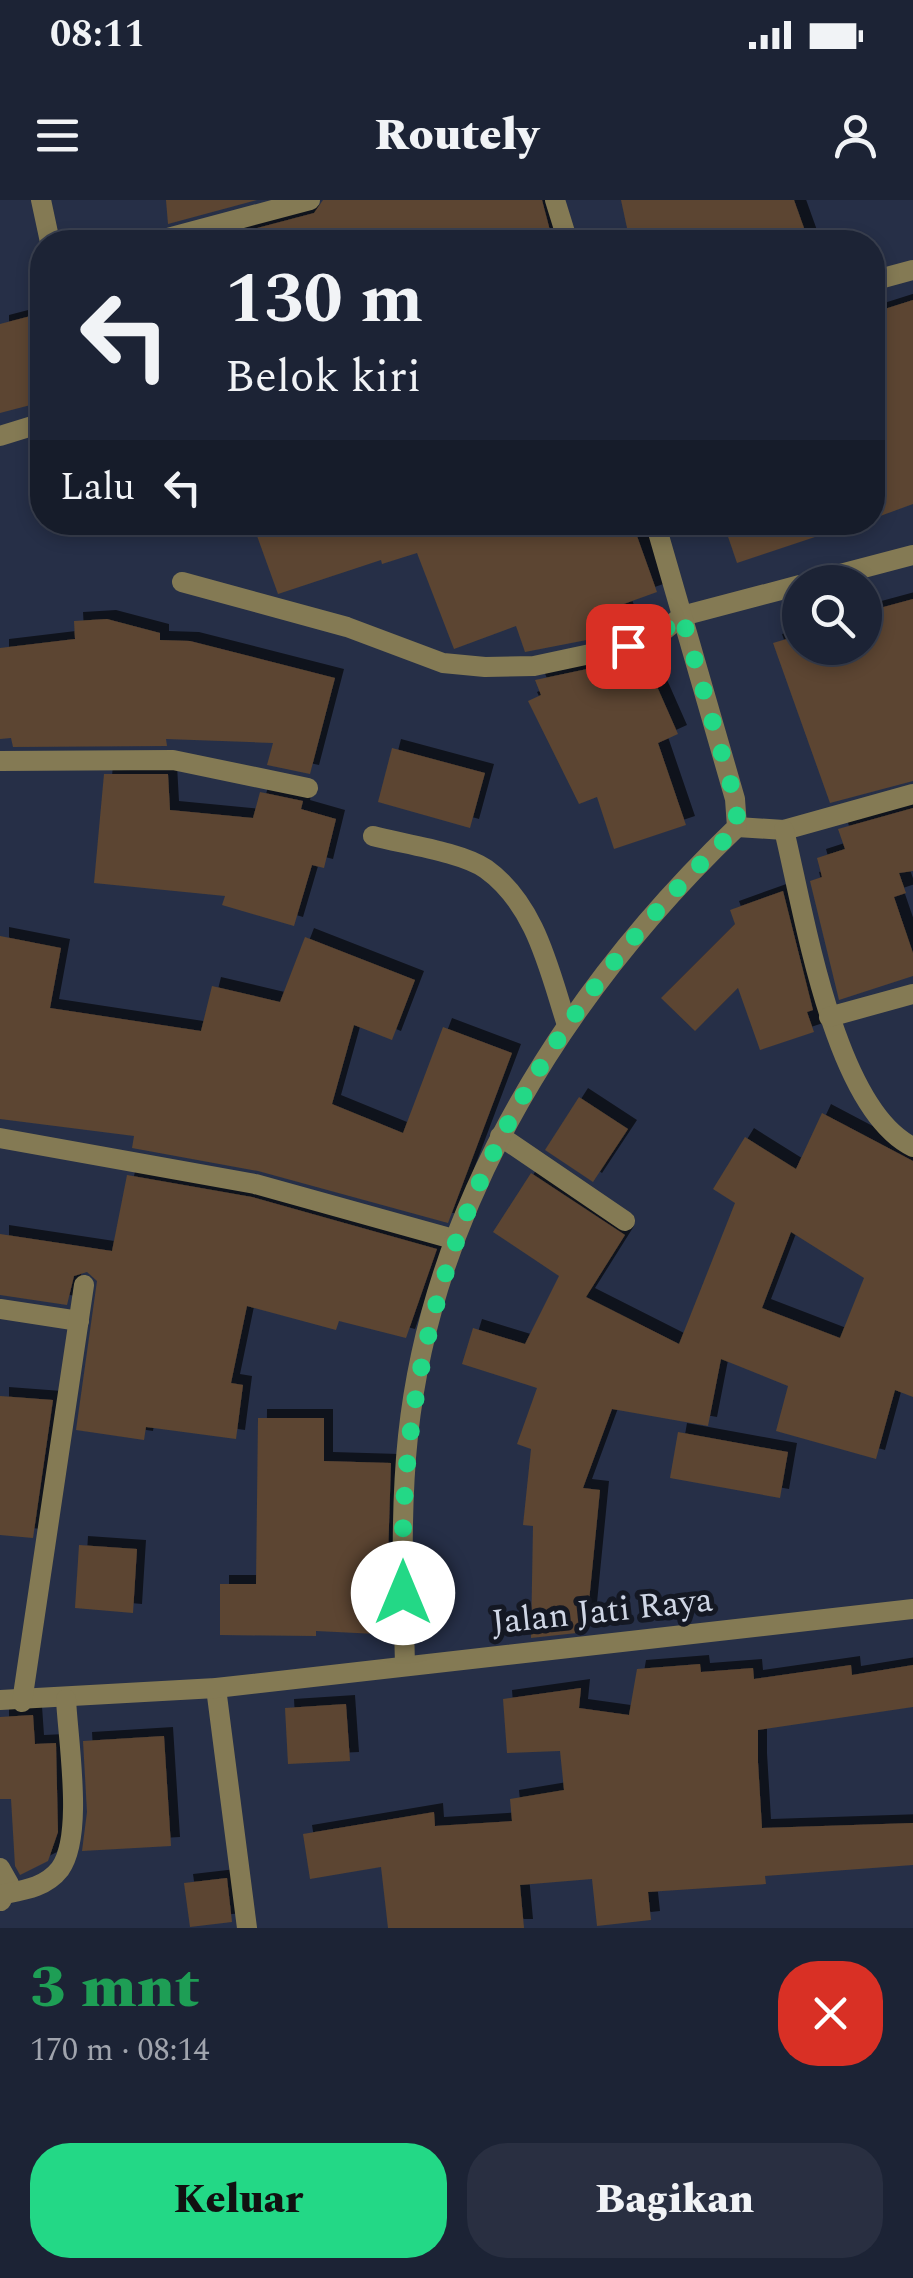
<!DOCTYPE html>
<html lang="id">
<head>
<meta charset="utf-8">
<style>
  body { margin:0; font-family:Spectral,serif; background:#292f41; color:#f1f3f6; height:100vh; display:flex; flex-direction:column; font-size:38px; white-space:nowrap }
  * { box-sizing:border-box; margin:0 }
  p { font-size:32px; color:#a0a4ad }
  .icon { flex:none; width:55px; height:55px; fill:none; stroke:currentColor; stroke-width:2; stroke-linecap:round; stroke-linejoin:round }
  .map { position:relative; height:1728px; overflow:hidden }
  .details { display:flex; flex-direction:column; background:#1c2335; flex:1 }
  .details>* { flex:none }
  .top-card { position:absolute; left:30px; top:30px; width:855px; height:305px; border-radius:40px; box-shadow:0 5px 15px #0003,0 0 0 2px #3a4050; background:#1c2335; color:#f1f3f6; overflow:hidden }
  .fabs { position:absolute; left:782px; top:365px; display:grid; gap:20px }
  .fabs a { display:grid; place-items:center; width:100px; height:100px; border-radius:50%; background:#1c2335; box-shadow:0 5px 15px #0003,0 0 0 2px #3a4050; font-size:50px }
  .pin { position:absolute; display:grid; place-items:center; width:85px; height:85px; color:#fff; margin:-42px; border-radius:20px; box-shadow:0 5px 15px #0006 }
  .me { position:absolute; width:110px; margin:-55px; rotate:0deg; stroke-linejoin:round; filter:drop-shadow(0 0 8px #0008) }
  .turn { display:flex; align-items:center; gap:35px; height:210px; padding:0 30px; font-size:45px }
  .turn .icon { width:130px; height:130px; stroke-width:2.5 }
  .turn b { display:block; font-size:70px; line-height:85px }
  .then { display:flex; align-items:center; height:95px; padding:0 30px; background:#0003; gap:20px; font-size:38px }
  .round { display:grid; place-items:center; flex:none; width:105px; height:105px; border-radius:40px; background:#292f41 }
  .head { display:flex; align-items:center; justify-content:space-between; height:170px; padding:0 30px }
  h1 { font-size:60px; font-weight:800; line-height:75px; color:#1e9e55 }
  .button { display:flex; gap:20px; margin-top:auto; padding:20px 30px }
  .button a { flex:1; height:115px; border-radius:40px; background:#23d886; color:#111; font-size:40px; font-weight:800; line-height:115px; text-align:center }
  .button a+a { background:#292f41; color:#f1f3f6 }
  .status { display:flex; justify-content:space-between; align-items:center; height:70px; padding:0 50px; background:#1c2335; direction:ltr }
  .status svg { height:28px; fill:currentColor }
  header { display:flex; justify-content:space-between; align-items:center; height:130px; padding:0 30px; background:#1c2335; font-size:45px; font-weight:800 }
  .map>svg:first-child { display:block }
</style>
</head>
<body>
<div class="status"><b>08:11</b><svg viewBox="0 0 49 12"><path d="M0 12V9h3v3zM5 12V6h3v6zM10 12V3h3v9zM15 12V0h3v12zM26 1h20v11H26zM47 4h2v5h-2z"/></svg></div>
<header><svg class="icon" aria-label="menu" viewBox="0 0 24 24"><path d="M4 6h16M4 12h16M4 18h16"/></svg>Routely<svg class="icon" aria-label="person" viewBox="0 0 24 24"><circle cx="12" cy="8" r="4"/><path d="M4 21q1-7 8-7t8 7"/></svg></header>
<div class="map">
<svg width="913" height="1728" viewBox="0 0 913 1728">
  <defs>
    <filter id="shadow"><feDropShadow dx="9" dy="-9" stdDeviation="0" flood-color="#0009"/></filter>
  </defs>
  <rect width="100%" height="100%" fill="#262f47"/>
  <g fill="#5b4531" fill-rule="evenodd" filter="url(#shadow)">
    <polygon points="166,0 257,0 168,24"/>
    <polygon points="323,0 542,0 552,38 537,42 204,42 314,13"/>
    <polygon points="621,0 794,0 809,42 630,42"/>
    <polygon points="913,100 913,304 872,319 872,227 883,223 872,189 872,113"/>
    <polygon points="42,113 42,202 0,213 0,124"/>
    <polygon points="252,322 632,322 657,392 621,405 633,431 525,452 516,426 454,449 417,353 382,364 381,360 278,394"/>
    <polygon points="723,322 838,322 839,329 737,363"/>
    <polygon points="913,399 913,581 830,603 773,443 800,435 800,448 865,448 865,412"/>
    <polygon points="107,419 160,433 160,440 190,441 335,478 310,574 267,565 273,543 166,539 167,546 13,547 11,538 0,539 0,448 75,439 74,421"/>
    <polygon points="644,457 678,534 658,543 686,625 614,649 597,597 579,604 528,501 541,495 535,480"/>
    <polygon points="392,548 485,573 470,628 378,602"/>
    <polygon points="104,574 168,574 170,610 253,618 260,592 303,601 301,609 336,619 324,668 312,665 294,726 222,705 225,696 94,683"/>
    <polygon points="913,608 913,671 899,673 906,693 894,697 913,753 913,776 839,800 810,681 822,677 817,658 845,649 838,629"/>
    <polygon points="783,691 813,810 807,812 814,832 760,850 738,788 695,831 661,798 735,724 730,710"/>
    <polygon points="0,736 61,748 50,808 201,831 212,786 280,802 305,737 415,780 392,840 354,825 332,904 403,933 443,827 512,853 448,1023 258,971 132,948 134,936 0,919"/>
    <polygon points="579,897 628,929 593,982 545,950"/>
    <path d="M822,913l91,48v236l-18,-7 -19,69 -100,-28 12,-45 -67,-27 -13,67 -96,-17 -29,79 17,2 -14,142 -55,6 2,-112 -10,-1 8,-76 -14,-5 20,-56 -75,-24 11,-36 52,16 34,-68 -66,-44 38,-59 94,62 -39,62 93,47 56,-141 -22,-14 32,-52 51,32zM791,1032l73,46 -24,60 -78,-30z"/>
    <polygon points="127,975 252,997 437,1049 406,1138 339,1121 336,1130 247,1106 231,1183 243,1185 236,1239 146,1227 144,1240 76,1230 97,1081 87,1072 74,1076 67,1105 0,1095 0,1034 112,1051"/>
    <polygon points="0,1196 53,1200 33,1338 0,1335"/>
    <polygon points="258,1218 324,1218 324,1261 391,1263 388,1357 381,1357 377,1434 316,1431 316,1436 220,1435 220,1384 256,1384"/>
    <polygon points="678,1232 788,1252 780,1298 670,1278"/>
    <polygon points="79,1345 137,1349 133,1413 75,1408"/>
    <polygon points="700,1464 701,1472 753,1468 754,1479 851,1465 852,1475 913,1465 913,1507 758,1530 758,1562 762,1628 913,1623 913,1665 765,1676 766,1684 648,1692 651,1720 597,1726 592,1679 520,1685 524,1728 388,1728 381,1667 310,1679 303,1634 434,1612 435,1626 512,1621 510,1599 564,1590 560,1551 507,1553 503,1499 581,1488 579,1508 629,1515 637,1469"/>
    <polygon points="346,1504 350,1561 288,1564 285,1508"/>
    <polygon points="33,1515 35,1544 56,1543 58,1632 48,1661 20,1675 15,1666 11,1599 0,1599 0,1517"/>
    <polygon points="164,1536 171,1646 82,1651 87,1612 83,1541"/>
    <polygon points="227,1678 232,1722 190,1727 184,1683"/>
  </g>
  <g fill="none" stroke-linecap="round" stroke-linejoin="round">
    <g stroke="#847a54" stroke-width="20">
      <polyline points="41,0 50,42"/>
      <polyline points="555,0 568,42"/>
      <polyline points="153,42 310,0"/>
      <polyline points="872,81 913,70"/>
      <polyline points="0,236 42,223"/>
      <polyline points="182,382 347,427 443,463 485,467 534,466 651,441 682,416 800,385"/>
      <polyline points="810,382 913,355"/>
      <polyline points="0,561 173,560 308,588"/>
      <polyline points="737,627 784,630 913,594"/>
      <path d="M784,630c20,82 50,279 129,317"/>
      <path d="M373,636c30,8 89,16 113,33 50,36 63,101 81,156"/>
      <polyline points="829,817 913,794"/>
      <polyline points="500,936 625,1021"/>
      <polyline points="0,938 255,984 453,1039"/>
      <polyline points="0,1109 79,1121"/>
      <path d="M405,1464c-2,-76 -5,-152 3,-228 25,-236 161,-448 329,-609l-2,-28 -80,-277"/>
      <polyline points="216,1488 247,1728"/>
      <polyline points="0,1500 216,1488 913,1409"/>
      <polyline points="22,1502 84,1085"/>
      <polyline points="0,1668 9,1684 1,1701"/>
      <path d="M4,1694c21,-4 42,-7 56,-25 24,-33 8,-128 6,-170"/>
    </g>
  </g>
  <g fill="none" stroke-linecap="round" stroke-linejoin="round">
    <path stroke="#23d886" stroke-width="18" stroke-dasharray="0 32.4" d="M403,1393c-9,-310 113,-554 335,-766l-3,-28 -53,-183 -31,24 -23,6"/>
  </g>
  <g text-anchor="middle" stroke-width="10" stroke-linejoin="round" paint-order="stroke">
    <g font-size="35" fill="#cfd6e5" stroke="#141823">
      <text transform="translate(602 1410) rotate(-6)" y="12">Jalan Jati Raya</text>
    </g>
  </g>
</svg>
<div class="fabs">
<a><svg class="icon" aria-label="search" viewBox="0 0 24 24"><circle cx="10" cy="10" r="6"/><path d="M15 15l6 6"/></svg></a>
</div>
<div class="pin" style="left:628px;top:446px;background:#d93025"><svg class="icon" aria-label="arrive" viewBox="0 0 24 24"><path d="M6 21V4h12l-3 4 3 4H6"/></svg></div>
<svg class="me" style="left:403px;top:1393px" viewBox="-20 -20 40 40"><circle r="19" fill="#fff"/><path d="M0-13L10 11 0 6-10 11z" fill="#23d886"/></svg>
<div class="top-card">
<div class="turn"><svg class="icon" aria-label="left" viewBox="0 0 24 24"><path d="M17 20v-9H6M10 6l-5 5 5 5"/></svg><div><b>130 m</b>Belok kiri</div></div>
<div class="then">Lalu<svg class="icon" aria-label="left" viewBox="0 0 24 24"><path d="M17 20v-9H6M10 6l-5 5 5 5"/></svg></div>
</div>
</div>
<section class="details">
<div class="head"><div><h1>3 mnt</h1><p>170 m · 08:14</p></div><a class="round" style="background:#d93025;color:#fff"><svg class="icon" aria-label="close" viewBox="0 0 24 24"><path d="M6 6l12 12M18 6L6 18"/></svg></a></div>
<div class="button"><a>Keluar</a><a>Bagikan</a></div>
</section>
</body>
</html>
